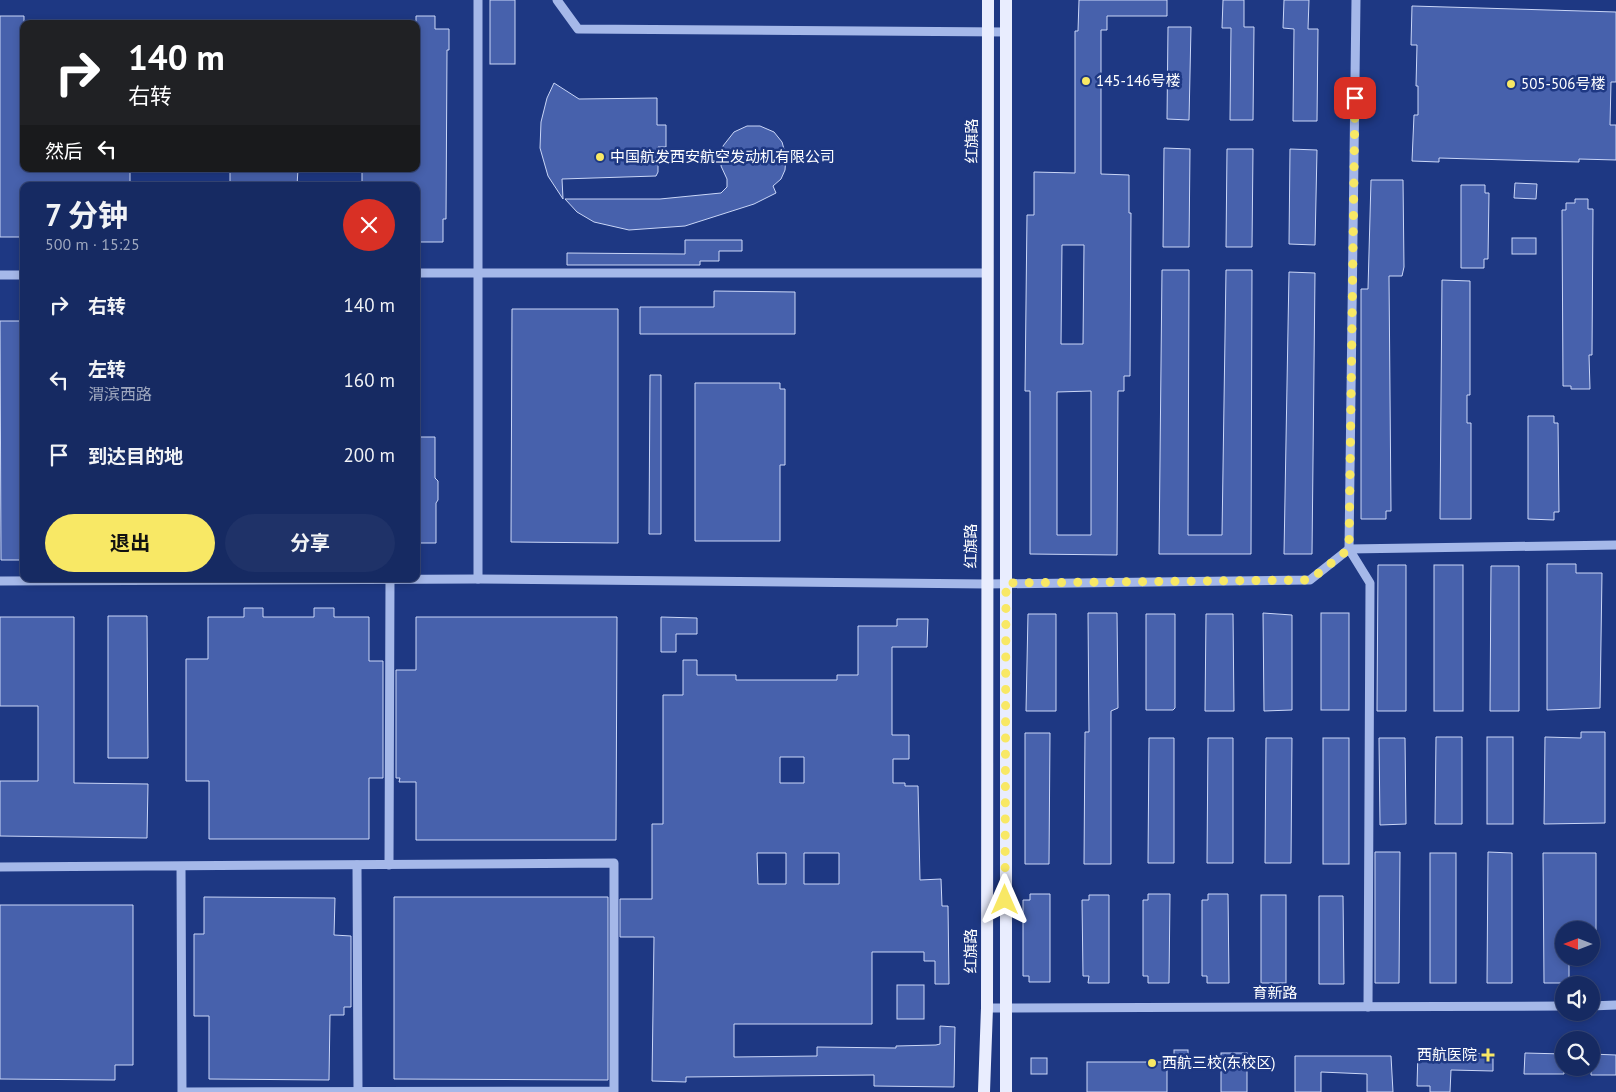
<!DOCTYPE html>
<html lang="zh">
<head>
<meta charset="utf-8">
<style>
  body { margin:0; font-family:"PT Sans","Noto Sans SC",sans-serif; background:#1f3268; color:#f1f3f6; height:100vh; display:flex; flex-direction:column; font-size:19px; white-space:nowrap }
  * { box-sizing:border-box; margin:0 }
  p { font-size:16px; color:#9ea7be }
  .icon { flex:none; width:28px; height:28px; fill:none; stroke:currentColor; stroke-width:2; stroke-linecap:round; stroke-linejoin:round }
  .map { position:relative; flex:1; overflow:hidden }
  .sheet { position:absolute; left:20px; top:182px; width:400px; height:400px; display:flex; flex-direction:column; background:#162a62; border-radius:10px; box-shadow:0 2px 8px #0003,0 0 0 1px #354677 }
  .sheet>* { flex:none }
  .guide { position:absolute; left:20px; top:20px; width:400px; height:152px; border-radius:10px; box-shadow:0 2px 8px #0003,0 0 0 1px #354677; background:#202124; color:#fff; overflow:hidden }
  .needle { width:32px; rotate:270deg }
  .controls { position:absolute; left:1555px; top:921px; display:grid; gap:10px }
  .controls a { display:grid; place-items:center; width:45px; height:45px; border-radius:50%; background:#162a62; box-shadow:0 2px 8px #0003,0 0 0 1px #354677; font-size:25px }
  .pin { position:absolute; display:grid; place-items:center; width:42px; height:42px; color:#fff; margin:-21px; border-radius:10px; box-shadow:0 2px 8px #0006 }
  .me { position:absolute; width:55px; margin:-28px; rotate:0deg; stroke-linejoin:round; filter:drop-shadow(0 0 4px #0008) }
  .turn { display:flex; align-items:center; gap:18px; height:105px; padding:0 25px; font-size:22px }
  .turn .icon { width:65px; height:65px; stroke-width:2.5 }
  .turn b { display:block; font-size:35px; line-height:42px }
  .then { display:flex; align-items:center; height:48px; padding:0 25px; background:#0003; gap:10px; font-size:19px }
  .round { display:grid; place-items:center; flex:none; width:52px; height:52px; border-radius:26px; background:#1f3268 }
  .summary { display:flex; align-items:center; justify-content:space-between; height:85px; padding:0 25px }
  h1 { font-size:30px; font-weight:700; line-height:38px }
  .primary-button { display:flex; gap:10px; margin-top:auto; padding:10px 25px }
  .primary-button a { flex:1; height:58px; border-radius:30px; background:#f8e865; color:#111; font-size:20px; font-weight:700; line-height:58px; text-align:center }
  .primary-button a+a { background:#1f3268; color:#f1f3f6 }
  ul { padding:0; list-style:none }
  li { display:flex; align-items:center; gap:15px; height:75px; padding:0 25px }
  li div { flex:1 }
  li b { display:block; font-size:19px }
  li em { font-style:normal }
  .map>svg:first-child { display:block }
</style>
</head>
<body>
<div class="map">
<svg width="1616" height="1092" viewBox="0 0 1616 1092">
  <rect width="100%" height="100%" fill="#1e3883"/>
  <g fill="#4761ac" stroke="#cad6f7" fill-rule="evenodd">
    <rect x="490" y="0" width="25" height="64"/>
    <path d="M1079,0h88v16h-60v14h-6v144l28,1v38h2l-1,163h-6v15h-6l-1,164 -87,-1v-163h-5l2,-176h7v-43l41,1v-142h3zM1062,245h22l-1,99h-22zM1091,391v144h-34v-143z"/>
    <polygon points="1223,0 1244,0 1244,27 1254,27 1253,120 1230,120 1231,28 1222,28"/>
    <polygon points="1284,0 1309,0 1308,29 1318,29 1317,121 1293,121 1294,29 1283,28"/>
    <polygon points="1412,6 1616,12 1616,82 1611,82 1610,125 1616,125 1616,160 1579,159 1579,162 1439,158 1439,162 1412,161 1414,115 1418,115 1418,86 1416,86 1417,45 1411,45"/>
    <polygon points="0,16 24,16 24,169 130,169 130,186 24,186 24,237 0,237"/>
    <polygon points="416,16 435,16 435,29 449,29 449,50 447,50 446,219 443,219 443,242 416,242 416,186 362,186 362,169 416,169"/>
    <polygon points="1168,27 1191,27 1189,120 1167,119"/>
    <polygon points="554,83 579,99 657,98 657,125 666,125 666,147 658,147 658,172 656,176 562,179 563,199 548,176 540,148 541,122 547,98"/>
    <polygon points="747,126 760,126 774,132 782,142 786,156 785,170 781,179 773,186 776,193 754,204 685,226 629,230 594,222 577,212 565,199 660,199 721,193 727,187 727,179 721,166 723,146 734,132"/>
    <polygon points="1164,148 1190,149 1189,247 1163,247"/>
    <polygon points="1227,149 1253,149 1252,247 1226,247"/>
    <polygon points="1290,149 1317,150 1315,245 1289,244"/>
    <polygon points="230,169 298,169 297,186 230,186"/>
    <polygon points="1371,180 1403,180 1404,267 1402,276 1389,276 1391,511 1386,511 1386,519 1361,519 1361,289 1368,289"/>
    <polygon points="1515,183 1537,184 1536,199 1514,198"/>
    <polygon points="1461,185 1485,185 1485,193 1489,193 1488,259 1484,259 1484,268 1461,268"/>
    <polygon points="1575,199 1588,199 1588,209 1593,209 1592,355 1589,355 1590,389 1571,389 1571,386 1563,386 1562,210 1566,210 1566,203 1575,203"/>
    <rect x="1512" y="238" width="24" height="16"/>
    <polygon points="685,240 742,240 742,251 719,251 719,261 700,261 700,265 567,265 567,253 685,254"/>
    <polygon points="1162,270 1189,270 1188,535 1222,535 1226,270 1252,270 1251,554 1159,554"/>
    <polygon points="1289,272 1315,273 1312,554 1284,554"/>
    <polygon points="1442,280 1470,281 1470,395 1467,395 1467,423 1471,423 1471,519 1440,519"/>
    <polygon points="714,291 795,292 795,334 640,334 640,307 714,307"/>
    <polygon points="512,309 618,309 618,543 511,542"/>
    <polygon points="0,321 24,321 24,560 1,560"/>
    <polygon points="650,375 661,375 661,534 649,534"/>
    <polygon points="695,383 780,383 780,389 785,389 785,465 780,465 780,541 695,541"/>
    <polygon points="1528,416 1554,416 1554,423 1558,423 1559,512 1554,512 1554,520 1528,519"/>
    <polygon points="416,437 435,437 435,478 438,481 438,500 436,503 436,543 416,543"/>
    <polygon points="1547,564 1576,564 1576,573 1602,573 1600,708 1547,710"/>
    <polygon points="1378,565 1406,565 1406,711 1377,711"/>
    <rect x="1434" y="565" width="29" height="146"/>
    <polygon points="1491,566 1519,566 1519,711 1490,711"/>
    <polygon points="244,608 263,608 263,617 314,617 314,608 334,608 334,617 369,617 369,661 383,661 383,778 369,778 369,839 209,839 209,781 186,781 186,659 208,659 208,617 244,617"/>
    <polygon points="1088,613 1117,613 1118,708 1111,711 1111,864 1084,864 1085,732 1089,732"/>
    <polygon points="1263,613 1292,615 1292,710 1264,711"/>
    <rect x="1321" y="613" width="28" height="97"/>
    <polygon points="1028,614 1056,614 1056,711 1026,711"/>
    <polygon points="1146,614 1175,614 1175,708 1173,710 1146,710"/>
    <polygon points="1206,614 1233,614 1234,711 1205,711"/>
    <polygon points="108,616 147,616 148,758 108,758"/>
    <polygon points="0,617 74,617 74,783 148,784 147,838 0,836 0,781 38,781 38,706 0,706"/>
    <polygon points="416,617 617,617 616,840 416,840 416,782 399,782 400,778 396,778 396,670 416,670"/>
    <polygon points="661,617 697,618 697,634 676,634 676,652 661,652"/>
    <path d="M897,619h31l-1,28h-35v88h17v24h-16v24h12v3h13l2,94 21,-1 1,27h6l1,78h-14v-23h-11v-9h-52v72h-138v33l83,-1v-9l79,1v-2l40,-1 4,-1v-18l15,1 -1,60 -80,-1v-11l-188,2v5l-34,-1 2,-144h-34v-38h32v-75h11v-129h20v-35h14v15h39v5h101v-5h21v-49h39zM780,757h24v26h-24zM757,853h29v31h-28zM804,853h35v31h-35z"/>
    <polygon points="1581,732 1605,732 1605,823 1544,824 1545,737 1581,738"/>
    <polygon points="1025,733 1050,733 1049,864 1025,864"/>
    <polygon points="1436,737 1462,737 1462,824 1435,824"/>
    <rect x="1487" y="737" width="26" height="87"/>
    <polygon points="1149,738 1174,738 1174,863 1148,863"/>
    <polygon points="1208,738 1233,738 1233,863 1207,863"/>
    <polygon points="1266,738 1292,738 1291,863 1265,863"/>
    <rect x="1323" y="738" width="26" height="126"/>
    <polygon points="1379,738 1405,738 1406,824 1380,825"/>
    <polygon points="1375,852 1400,852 1399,983 1375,983"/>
    <polygon points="1488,852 1512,853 1512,983 1487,983"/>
    <rect x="1430" y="853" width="26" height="130"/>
    <polygon points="1543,853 1596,853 1596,930 1564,930 1564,958 1569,958 1569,983 1544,983"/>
    <polygon points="1030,894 1050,894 1050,982 1029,982 1029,976 1023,976 1023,900 1030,900"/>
    <polygon points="1148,894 1170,894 1169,983 1148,983 1148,976 1143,976 1143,900 1148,900"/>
    <polygon points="1208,894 1228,894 1229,983 1207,983 1207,976 1202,976 1202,900 1208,900"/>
    <polygon points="1089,895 1109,895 1109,983 1088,983 1089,976 1083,976 1082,900 1089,900"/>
    <rect x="1261" y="895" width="25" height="88"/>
    <polygon points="1319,896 1343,896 1344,984 1319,984"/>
    <polygon points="204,897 335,898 334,935 351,936 351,1007 344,1007 344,1015 330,1015 329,1080 209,1079 209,1016 194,1016 194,934 204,934"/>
    <polygon points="394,897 608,897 608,1080 394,1079"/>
    <polygon points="0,905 133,905 133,1065 115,1065 115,1080 0,1079"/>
    <rect x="897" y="985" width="27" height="34"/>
    <rect x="1174" y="1050" width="14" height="12"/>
    <polygon points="1418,1051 1493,1054 1493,1071 1451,1070 1450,1092 1430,1092 1430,1086 1417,1086"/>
    <rect x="1221" y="1053" width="26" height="39"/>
    <polygon points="1525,1053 1564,1054 1564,1074 1524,1074"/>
    <polygon points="1591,1054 1616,1055 1616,1075 1591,1075"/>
    <polygon points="1295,1056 1391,1056 1393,1092 1367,1092 1367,1074 1321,1072 1321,1092 1295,1092"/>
    <rect x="1031" y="1058" width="16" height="16"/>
    <rect x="1087" y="1062" width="80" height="30"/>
  </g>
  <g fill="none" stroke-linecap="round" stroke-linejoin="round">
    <g stroke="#a5b8e9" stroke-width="9">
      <polyline points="478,0 478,579"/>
      <polyline points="557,0 578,29 1006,32"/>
      <polyline points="1356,0 1349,549 1370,583 1368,1007"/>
      <polyline points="416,273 988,273"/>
      <polyline points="0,275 24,275"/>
      <polyline points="0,581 478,579 987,584 1310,580 1349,549 1616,545"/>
      <polyline points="357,865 358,1091"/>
      <polyline points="389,865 390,579"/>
      <polyline points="0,867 614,863 614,1091 182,1092 181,866"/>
      <polyline points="1591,1006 1616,1005"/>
      <polyline points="987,1008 1564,1006"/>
    </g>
    <g stroke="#e9edfe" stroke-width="12">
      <polyline points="984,1092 987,1008 988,0"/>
      <polyline points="1006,1092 1006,0"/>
    </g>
  </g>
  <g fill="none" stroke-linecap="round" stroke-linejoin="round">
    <polyline stroke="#f8e865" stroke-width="9" stroke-dasharray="0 16.2" points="1005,900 1006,583 1310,580 1349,549 1355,98"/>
  </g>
  <g fill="#f8e865" stroke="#1e3883" stroke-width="2">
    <circle cx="1086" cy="81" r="5"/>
    <circle cx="1511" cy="84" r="5"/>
    <circle cx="600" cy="157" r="5"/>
    <path d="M1485.5 1047.5h5v5h5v5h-5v5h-5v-5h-5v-5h5z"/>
    <circle cx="1152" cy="1063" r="5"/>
  </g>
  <g text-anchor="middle" stroke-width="5" stroke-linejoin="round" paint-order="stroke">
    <g font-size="15" fill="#fff" stroke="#1e3883" text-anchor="start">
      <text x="1096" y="86">145-146号楼</text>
      <text x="1521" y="89">505-506号楼</text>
      <text x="610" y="162">中国航发西安航空发动机有限公司</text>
      <text x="1477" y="1060" text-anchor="end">西航医院</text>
      <text x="1162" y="1068">西航三校(东校区)</text>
    </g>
    <g font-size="15" fill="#fff" stroke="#1e3883">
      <text transform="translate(972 141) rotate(-90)" y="5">红旗路</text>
      <text transform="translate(971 546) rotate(-90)" y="5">红旗路</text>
      <text transform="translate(971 951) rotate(-90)" y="5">红旗路</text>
      <text x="1275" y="998">育新路</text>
    </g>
  </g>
</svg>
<div class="controls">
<a><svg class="needle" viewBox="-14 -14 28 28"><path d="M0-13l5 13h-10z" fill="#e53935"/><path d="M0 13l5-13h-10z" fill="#9ea7be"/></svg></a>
<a><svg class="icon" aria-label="sound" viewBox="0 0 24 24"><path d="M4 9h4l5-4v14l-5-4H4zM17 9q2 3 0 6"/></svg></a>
<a><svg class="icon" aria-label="search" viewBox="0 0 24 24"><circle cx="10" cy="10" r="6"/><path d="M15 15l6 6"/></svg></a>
</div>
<div class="pin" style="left:1355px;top:98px;background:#d93025"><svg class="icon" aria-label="arrive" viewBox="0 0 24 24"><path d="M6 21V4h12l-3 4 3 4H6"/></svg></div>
<svg class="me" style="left:1005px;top:900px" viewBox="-20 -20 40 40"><path d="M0-17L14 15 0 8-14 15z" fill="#f8e865" stroke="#fff" stroke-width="4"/></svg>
<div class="guide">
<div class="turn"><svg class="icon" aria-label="right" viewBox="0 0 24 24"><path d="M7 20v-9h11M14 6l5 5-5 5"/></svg><div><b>140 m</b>右转</div></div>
<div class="then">然后<svg class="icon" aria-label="left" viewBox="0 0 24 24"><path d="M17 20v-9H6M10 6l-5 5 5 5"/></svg></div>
</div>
<section class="sheet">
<div class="summary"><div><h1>7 分钟</h1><p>500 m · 15:25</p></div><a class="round" style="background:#d93025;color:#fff"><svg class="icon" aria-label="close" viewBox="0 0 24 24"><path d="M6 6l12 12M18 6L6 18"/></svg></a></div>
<ul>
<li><svg class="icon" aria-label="right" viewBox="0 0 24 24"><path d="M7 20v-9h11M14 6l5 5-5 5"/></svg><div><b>右转</b></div><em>140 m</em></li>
<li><svg class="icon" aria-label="left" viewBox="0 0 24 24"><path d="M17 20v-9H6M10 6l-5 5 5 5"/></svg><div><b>左转</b><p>渭滨西路</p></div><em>160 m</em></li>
<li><svg class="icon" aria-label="arrive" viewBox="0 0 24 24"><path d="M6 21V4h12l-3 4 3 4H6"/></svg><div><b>到达目的地</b></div><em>200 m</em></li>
</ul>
<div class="primary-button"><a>退出</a><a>分享</a></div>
</section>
</div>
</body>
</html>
